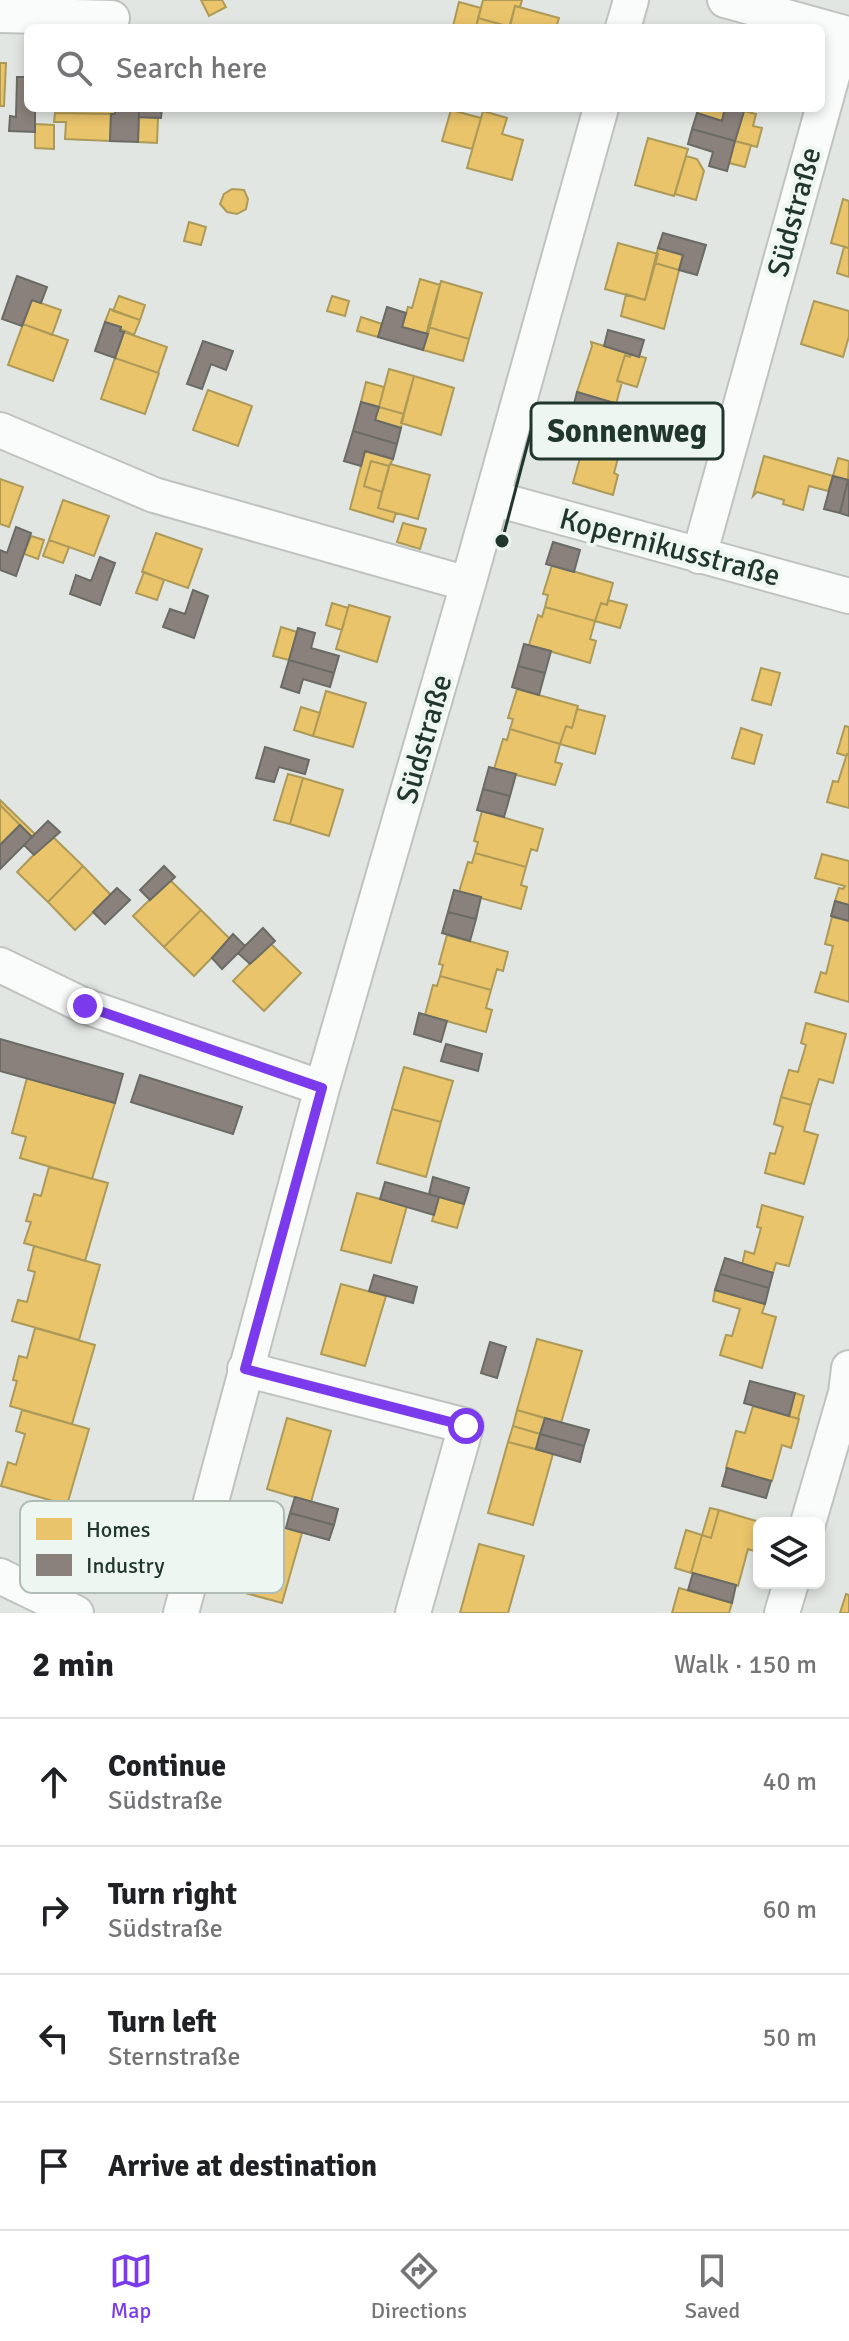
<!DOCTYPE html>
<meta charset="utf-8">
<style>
body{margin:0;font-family:Signika,sans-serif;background:#f6f6f6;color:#202124}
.controls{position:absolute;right:24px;bottom:24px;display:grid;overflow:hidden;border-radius:12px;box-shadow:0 4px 12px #0003}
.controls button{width:72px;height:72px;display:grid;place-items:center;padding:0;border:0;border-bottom:2px solid #e0e0e0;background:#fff;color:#202124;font:40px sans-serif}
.stop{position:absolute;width:24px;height:24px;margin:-18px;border:6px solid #7c3aed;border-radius:50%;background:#fff}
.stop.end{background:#7c3aed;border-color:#fff;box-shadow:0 2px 8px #0008}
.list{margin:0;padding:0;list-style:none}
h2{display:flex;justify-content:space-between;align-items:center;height:104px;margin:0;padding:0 32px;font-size:34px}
h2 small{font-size:26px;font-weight:400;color:#757577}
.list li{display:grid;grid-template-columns:52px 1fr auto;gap:24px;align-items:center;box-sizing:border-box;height:128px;padding:0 32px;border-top:2px solid #e0e0e0}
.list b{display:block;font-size:30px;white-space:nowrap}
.list p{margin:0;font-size:26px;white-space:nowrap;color:#757577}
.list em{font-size:26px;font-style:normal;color:#757577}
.icon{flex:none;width:44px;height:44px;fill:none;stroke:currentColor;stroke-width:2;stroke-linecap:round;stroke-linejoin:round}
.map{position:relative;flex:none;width:849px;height:1613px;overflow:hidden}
.search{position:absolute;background:#fff;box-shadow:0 4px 12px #0003;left:24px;right:24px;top:24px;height:88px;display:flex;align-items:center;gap:20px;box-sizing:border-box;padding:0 28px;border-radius:12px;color:#757577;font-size:30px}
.sheet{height:616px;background:#fff}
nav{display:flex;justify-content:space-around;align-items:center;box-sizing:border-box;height:112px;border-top:2px solid #e0e0e0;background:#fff;font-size:22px;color:#757577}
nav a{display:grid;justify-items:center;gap:4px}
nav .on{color:#7c3aed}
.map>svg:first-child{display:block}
</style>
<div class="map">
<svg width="849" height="1613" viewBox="0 0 849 1613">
<rect width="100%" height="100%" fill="#e1e6e3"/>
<path fill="#e9c46a" stroke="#ad9a58" stroke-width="2" d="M 201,0 L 222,0 L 226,7 L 209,16 Z
M 483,0 L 522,0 L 520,7 L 515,6 L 510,27 L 478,18 Z
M 459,2 L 481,8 L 476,28 L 453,26 Z
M 515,6 L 559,18 L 556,28 L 509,28 Z
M 478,18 L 503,25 L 502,28 L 476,28 Z
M 0,63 L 6,63 L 4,106 L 0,106 Z
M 55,108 L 115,108 L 115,114 L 55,113 Z
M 725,108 L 722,121 L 697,113 L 699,108 Z
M 451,110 L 481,118 L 472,149 L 442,141 Z
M 483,111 L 507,118 L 502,134 L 523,140 L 512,180 L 467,168 Z
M 744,111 L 756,114 L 753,126 L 762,128 L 757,147 L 735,141 Z
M 55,113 L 111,114 L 110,141 L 65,139 L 66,122 L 54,122 Z
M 139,117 L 158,118 L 157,143 L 138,142 Z
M 35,124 L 54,125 L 54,149 L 35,148 Z
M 648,138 L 688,149 L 674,196 L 635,185 Z
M 735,141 L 751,145 L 745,167 L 729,163 Z
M 686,156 L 697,159 L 704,171 L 696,200 L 675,194 Z
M 232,189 L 244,190 L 248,199 L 246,209 L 237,214 L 227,212 L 220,204 L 224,194 Z
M 843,199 L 849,201 L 849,248 L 831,243 Z
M 189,222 L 206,227 L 201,245 L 184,241 Z
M 618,243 L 658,254 L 645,300 L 605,289 Z
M 844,247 L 849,248 L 849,277 L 837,273 Z
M 658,248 L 683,255 L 679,270 L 655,263 Z
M 658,248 L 683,255 L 664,329 L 621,316 L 626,294 L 645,300 Z
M 420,279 L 440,285 L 428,334 L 402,327 L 408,307 L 412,308 Z
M 441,281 L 482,293 L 469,339 L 428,327 Z
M 119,296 L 145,305 L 140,320 L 113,311 Z
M 332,296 L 349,301 L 345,316 L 327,311 Z
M 32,300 L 61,310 L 52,335 L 23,324 Z
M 814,301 L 849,311 L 849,336 L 843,357 L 801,344 Z
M 110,309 L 140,320 L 134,335 L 105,322 Z
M 361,317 L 382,324 L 378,337 L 357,331 Z
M 23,324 L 68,340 L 53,381 L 8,365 Z
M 428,327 L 469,339 L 463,361 L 423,350 Z
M 124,332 L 167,347 L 158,373 L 115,358 Z
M 591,342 L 631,354 L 630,357 L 625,355 L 617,381 L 622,382 L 616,404 L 577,392 L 592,346 Z
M 631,354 L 646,358 L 637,387 L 617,381 L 625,355 L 630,357 Z
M 115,358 L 159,373 L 145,414 L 101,399 Z
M 389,369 L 414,376 L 404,414 L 379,407 Z
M 414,376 L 454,388 L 441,435 L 401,423 Z
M 366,382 L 384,387 L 379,407 L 361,402 Z
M 208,390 L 252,406 L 238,446 L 193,430 Z
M 379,407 L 404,414 L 401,428 L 375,420 Z
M 586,434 L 628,446 L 627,449 L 621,447 L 614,473 L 618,475 L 613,495 L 573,483 L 583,447 L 586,448 L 589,438 L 585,437 Z
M 365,451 L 393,459 L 389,466 L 371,461 L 364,486 L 382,492 L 378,508 L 396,513 L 393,522 L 350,509 Z
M 764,456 L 833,476 L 828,491 L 809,486 L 803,510 L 783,504 L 784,500 L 757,492 L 753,496 Z
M 838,458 L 849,461 L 848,480 L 833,476 Z
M 371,461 L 389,466 L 382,492 L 364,486 Z
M 390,464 L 430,475 L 418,519 L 378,508 Z
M 0,479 L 23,487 L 9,527 L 0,524 Z
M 63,500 L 109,516 L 94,556 L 49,540 Z
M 403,523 L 426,529 L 420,549 L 397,542 Z
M 156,533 L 202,549 L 188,588 L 142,572 Z
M 31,536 L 44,540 L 38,559 L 24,554 Z
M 49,540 L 69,547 L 63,563 L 43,556 Z
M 552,565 L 613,583 L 607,605 L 601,603 L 595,621 L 545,607 L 548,595 L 543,594 Z
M 144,572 L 164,580 L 157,600 L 136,593 Z
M 608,600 L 627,605 L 620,628 L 595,621 L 601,603 L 607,605 Z
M 332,603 L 348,608 L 342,630 L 326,625 Z
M 349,605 L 390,617 L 377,662 L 336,649 Z
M 545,607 L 595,621 L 590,639 L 596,641 L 590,663 L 529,645 L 538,615 L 542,617 Z
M 281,627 L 297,632 L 289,660 L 273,656 Z
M 761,668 L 780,673 L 771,705 L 752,700 Z
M 517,689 L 578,706 L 572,728 L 566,726 L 560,744 L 510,729 L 513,719 L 508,718 Z
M 326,691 L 366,703 L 353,747 L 313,736 Z
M 301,707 L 320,713 L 313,736 L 294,730 Z
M 577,709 L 605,716 L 595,754 L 560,744 L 566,726 L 572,728 Z
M 845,726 L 849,727 L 849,754 L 846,756 L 837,753 Z
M 741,728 L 762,735 L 754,764 L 732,758 Z
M 510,729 L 560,744 L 555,762 L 562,764 L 555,785 L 494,769 L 503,739 L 507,740 Z
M 847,754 L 849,754 L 849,808 L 827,802 L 833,781 L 838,782 Z
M 288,774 L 303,778 L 290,824 L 274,820 Z
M 303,778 L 343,790 L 329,836 L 290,824 Z
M 0,800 L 35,834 L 32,837 L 0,805 Z
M 0,805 L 20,825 L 0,845 Z
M 482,811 L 543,829 L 537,851 L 531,849 L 526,867 L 475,853 L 478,842 L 474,841 Z
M 52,836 L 83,866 L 48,902 L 17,872 Z
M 475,853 L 526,867 L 521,885 L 527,887 L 521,909 L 459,892 L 468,862 L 472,863 Z
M 822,854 L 849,861 L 849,905 L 835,901 L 839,888 L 843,889 L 845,886 L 815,878 Z
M 83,866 L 111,895 L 75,930 L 48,902 Z
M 170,880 L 201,910 L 164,947 L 133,916 Z
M 201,910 L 230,939 L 194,976 L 164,947 Z
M 832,917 L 849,921 L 849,1002 L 815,992 L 821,972 L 826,974 L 833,946 L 825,944 Z
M 447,935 L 508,952 L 503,971 L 497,969 L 491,990 L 440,976 L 443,965 L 439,964 Z
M 270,943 L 301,973 L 264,1011 L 233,981 Z
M 440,976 L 491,990 L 486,1008 L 492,1010 L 486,1032 L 425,1015 L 433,985 L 437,986 Z
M 806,1023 L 846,1034 L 833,1083 L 819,1079 L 811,1105 L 781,1097 L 789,1070 L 798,1072 L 806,1045 L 801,1043 Z
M 404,1067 L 453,1081 L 441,1122 L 392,1109 Z
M 27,1078 L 115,1103 L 92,1179 L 20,1158 L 26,1137 L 12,1133 Z
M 781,1097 L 811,1105 L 804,1131 L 818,1135 L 804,1184 L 765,1173 L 770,1153 L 775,1154 L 783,1127 L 774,1124 Z
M 392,1109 L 441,1122 L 426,1177 L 377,1163 Z
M 49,1167 L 108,1183 L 85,1261 L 24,1243 L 31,1222 L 26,1221 L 34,1194 L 41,1196 Z
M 357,1193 L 407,1206 L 391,1263 L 341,1250 Z
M 439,1197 L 464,1204 L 457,1228 L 432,1221 Z
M 762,1205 L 803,1217 L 789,1266 L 776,1263 L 773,1273 L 742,1265 L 745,1251 L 754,1254 L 761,1228 L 757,1227 Z
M 34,1246 L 100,1265 L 79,1340 L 12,1321 L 18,1300 L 27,1302 L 35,1272 L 28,1270 Z
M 341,1284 L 386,1296 L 365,1366 L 321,1354 Z
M 715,1290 L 765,1304 L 762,1313 L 776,1317 L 762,1368 L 720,1355 L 726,1335 L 732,1336 L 740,1309 L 713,1301 Z
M 35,1328 L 95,1345 L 72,1424 L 10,1406 L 17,1381 L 13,1380 L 19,1356 L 27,1358 Z
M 537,1339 L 582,1351 L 561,1423 L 517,1410 Z
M 795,1393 L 804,1396 L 798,1419 L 789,1416 Z
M 753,1406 L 799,1419 L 791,1448 L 782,1445 L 772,1481 L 726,1468 L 736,1431 L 745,1433 Z
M 22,1410 L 89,1429 L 67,1505 L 1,1486 L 8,1462 L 16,1465 L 25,1434 L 16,1431 Z
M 517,1410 L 545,1418 L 540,1434 L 513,1426 Z
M 287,1418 L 331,1431 L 311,1502 L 267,1489 Z
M 513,1426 L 540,1434 L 536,1449 L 508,1442 Z
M 508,1442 L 553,1454 L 533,1525 L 488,1513 Z
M 710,1508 L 719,1510 L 711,1538 L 702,1535 Z
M 719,1510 L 763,1523 L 759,1523 L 757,1552 L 748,1549 L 738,1586 L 691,1573 L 702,1535 L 711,1538 Z
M 258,1520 L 302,1533 L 282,1603 L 238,1591 Z
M 686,1530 L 702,1535 L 691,1573 L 675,1568 Z
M 479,1544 L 524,1556 L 508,1613 L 460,1613 Z
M 679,1588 L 732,1603 L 729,1613 L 672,1613 Z
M 846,1594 L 849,1595 L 849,1613 L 840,1613 Z"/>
<path fill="#8a817c" stroke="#6a6b65" stroke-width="2" d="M 17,77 L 28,77 L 28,108 L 35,108 L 35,132 L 9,131 L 10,116 L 16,117 Z
M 115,108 L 139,108 L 138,142 L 110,141 L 111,114 L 115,114 Z
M 139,108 L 162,108 L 161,118 L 139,117 Z
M 725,108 L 744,111 L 735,141 L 692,129 L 697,113 L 722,121 Z
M 692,129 L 735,141 L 727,171 L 709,166 L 713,152 L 688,144 Z
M 663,233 L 706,245 L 697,275 L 679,270 L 683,255 L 658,248 Z
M 17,276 L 47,287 L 41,303 L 32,300 L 22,326 L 2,319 Z
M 387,307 L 406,313 L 402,327 L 428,334 L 423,350 L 378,337 Z
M 105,322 L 121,327 L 120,331 L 124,332 L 115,358 L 95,351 Z
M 608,330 L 644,340 L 639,357 L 604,346 Z
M 203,341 L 233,351 L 226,370 L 211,364 L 202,389 L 187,384 Z
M 577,392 L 645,412 L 640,431 L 572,412 Z
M 361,402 L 379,407 L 375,420 L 401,428 L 397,444 L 353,431 Z
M 353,431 L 397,444 L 393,459 L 365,451 L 361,466 L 344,461 Z
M 833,476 L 848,480 L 840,513 L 824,509 Z
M 848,480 L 849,480 L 849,516 L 840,513 Z
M 16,527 L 31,533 L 16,576 L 0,570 L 0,550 L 7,553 Z
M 553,542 L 580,550 L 574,572 L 546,564 Z
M 100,557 L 115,563 L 100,605 L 70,594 L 76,575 L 91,581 Z
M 193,590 L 208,596 L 194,638 L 163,627 L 170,609 L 185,614 Z
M 298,628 L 315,633 L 311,648 L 339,656 L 334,673 L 289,660 Z
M 524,644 L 551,651 L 545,673 L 518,666 Z
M 289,660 L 334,673 L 330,687 L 303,679 L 299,693 L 281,687 Z
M 518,666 L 545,673 L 539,695 L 512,687 Z
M 265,747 L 309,760 L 305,774 L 279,767 L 274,782 L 256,778 Z
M 489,767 L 516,774 L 510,796 L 483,789 Z
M 483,789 L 510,796 L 504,817 L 477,810 Z
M 48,821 L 60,832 L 34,855 L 24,845 Z
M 20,825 L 32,837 L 0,869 L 0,845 Z
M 164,866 L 175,877 L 150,900 L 140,890 Z
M 117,888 L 130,900 L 105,924 L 93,912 Z
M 454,890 L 481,897 L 476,919 L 448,912 Z
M 835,901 L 849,905 L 849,921 L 831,916 Z
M 448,912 L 476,919 L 470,941 L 442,933 Z
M 263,928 L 275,941 L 250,964 L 238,953 Z
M 233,934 L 245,946 L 222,969 L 212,958 Z
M 419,1013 L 447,1021 L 441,1042 L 414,1034 Z
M 0,1039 L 123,1074 L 115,1103 L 0,1071 Z
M 446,1044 L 482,1054 L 478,1071 L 441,1061 Z
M 140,1075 L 242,1107 L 233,1134 L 131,1102 Z
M 433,1177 L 469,1188 L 464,1204 L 429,1194 Z
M 385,1182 L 439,1197 L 434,1215 L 380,1199 Z
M 725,1258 L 773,1273 L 769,1288 L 720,1274 Z
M 720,1274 L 769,1288 L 765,1304 L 715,1290 Z
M 374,1275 L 417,1287 L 413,1303 L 369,1291 Z
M 490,1342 L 506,1347 L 497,1378 L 481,1373 Z
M 750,1381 L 795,1393 L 789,1416 L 744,1403 Z
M 545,1418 L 589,1430 L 584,1446 L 540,1434 Z
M 540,1434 L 584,1446 L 580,1462 L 536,1449 Z
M 727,1468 L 771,1481 L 766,1498 L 722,1486 Z
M 295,1497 L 338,1509 L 334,1525 L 290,1513 Z
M 290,1513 L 334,1525 L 329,1540 L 286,1528 Z
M 693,1573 L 736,1585 L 732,1603 L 688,1590 Z"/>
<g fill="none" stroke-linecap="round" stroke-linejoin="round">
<g stroke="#bec3c0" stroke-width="38">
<path id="minor" d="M 0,15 L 112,18
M 623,28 L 631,0
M 0,430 L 154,495 L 468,584
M 492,498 L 849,596
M 699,556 L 844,33 L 725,0
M 0,965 L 85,1006 L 322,1088
M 245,1369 L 466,1426 L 413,1613
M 808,1523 L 846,1393 L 849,1368
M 0,1576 L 76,1613
M 181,1613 L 322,1088 L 468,584 L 601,108
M 782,1613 L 791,1583"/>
</g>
<use href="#minor" stroke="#fafbfb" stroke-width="34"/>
</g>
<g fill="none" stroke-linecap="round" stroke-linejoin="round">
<path stroke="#7c3aed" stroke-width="10" d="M 85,1006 L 322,1088 L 245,1369 L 466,1426"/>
</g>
<g text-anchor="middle" stroke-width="8" stroke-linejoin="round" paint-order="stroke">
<g font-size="30" fill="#21372e" stroke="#eef6f1">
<text transform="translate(794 212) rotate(-75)" y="10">Südstraße</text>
<text transform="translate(670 547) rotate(15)" y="10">Kopernikusstraße</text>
<text transform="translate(424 739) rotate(-74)" y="10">Südstraße</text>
</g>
</g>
<rect x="20" y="1501" width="264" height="92" rx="12" fill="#eef6f1" stroke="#b0bdb6" stroke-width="2"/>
<rect x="36" y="1518" width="36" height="22" fill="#e9c46a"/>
<rect x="36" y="1554" width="36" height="22" fill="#8a817c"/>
<g font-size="22" fill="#21372e">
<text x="86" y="1537">Homes</text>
<text x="86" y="1573">Industry</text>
</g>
<path fill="none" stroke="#21372e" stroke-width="3" d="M502 541L531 431"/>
<circle fill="#21372e" stroke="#eef6f1" stroke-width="3" cx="502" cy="541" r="8"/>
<rect fill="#eef6f1" stroke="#21372e" stroke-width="3" x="531" y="403" width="192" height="56" rx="8"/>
<g font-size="32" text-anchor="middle" font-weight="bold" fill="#21372e">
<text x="627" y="442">Sonnenweg</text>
</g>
</svg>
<div class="controls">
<button><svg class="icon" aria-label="layers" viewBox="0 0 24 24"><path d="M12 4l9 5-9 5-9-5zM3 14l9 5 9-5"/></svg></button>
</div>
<div class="stop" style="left:466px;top:1426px"></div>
<div class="stop end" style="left:85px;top:1006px"></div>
<div class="search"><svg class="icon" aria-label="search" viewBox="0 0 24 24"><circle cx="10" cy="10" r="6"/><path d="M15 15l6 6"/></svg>Search here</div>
</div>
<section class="sheet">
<h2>2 min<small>Walk · 150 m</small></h2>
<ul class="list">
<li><svg class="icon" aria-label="ahead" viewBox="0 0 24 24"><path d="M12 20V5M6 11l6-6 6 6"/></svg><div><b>Continue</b><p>Südstraße</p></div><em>40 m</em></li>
<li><svg class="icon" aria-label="right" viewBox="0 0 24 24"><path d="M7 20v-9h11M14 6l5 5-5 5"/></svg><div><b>Turn right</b><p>Südstraße</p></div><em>60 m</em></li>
<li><svg class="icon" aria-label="left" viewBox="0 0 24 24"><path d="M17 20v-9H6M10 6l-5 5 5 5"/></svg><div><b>Turn left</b><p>Sternstraße</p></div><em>50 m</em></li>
<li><svg class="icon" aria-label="arrive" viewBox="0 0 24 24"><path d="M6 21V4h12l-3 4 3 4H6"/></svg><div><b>Arrive at destination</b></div></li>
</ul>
</section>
<nav>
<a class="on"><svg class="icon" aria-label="map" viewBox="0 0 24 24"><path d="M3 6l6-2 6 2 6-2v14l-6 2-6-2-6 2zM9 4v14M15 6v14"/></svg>Map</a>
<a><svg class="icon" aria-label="directions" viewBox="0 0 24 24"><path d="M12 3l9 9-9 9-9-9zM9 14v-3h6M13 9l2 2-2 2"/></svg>Directions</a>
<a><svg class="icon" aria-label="saved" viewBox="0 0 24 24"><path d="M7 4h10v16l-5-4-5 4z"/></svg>Saved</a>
</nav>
